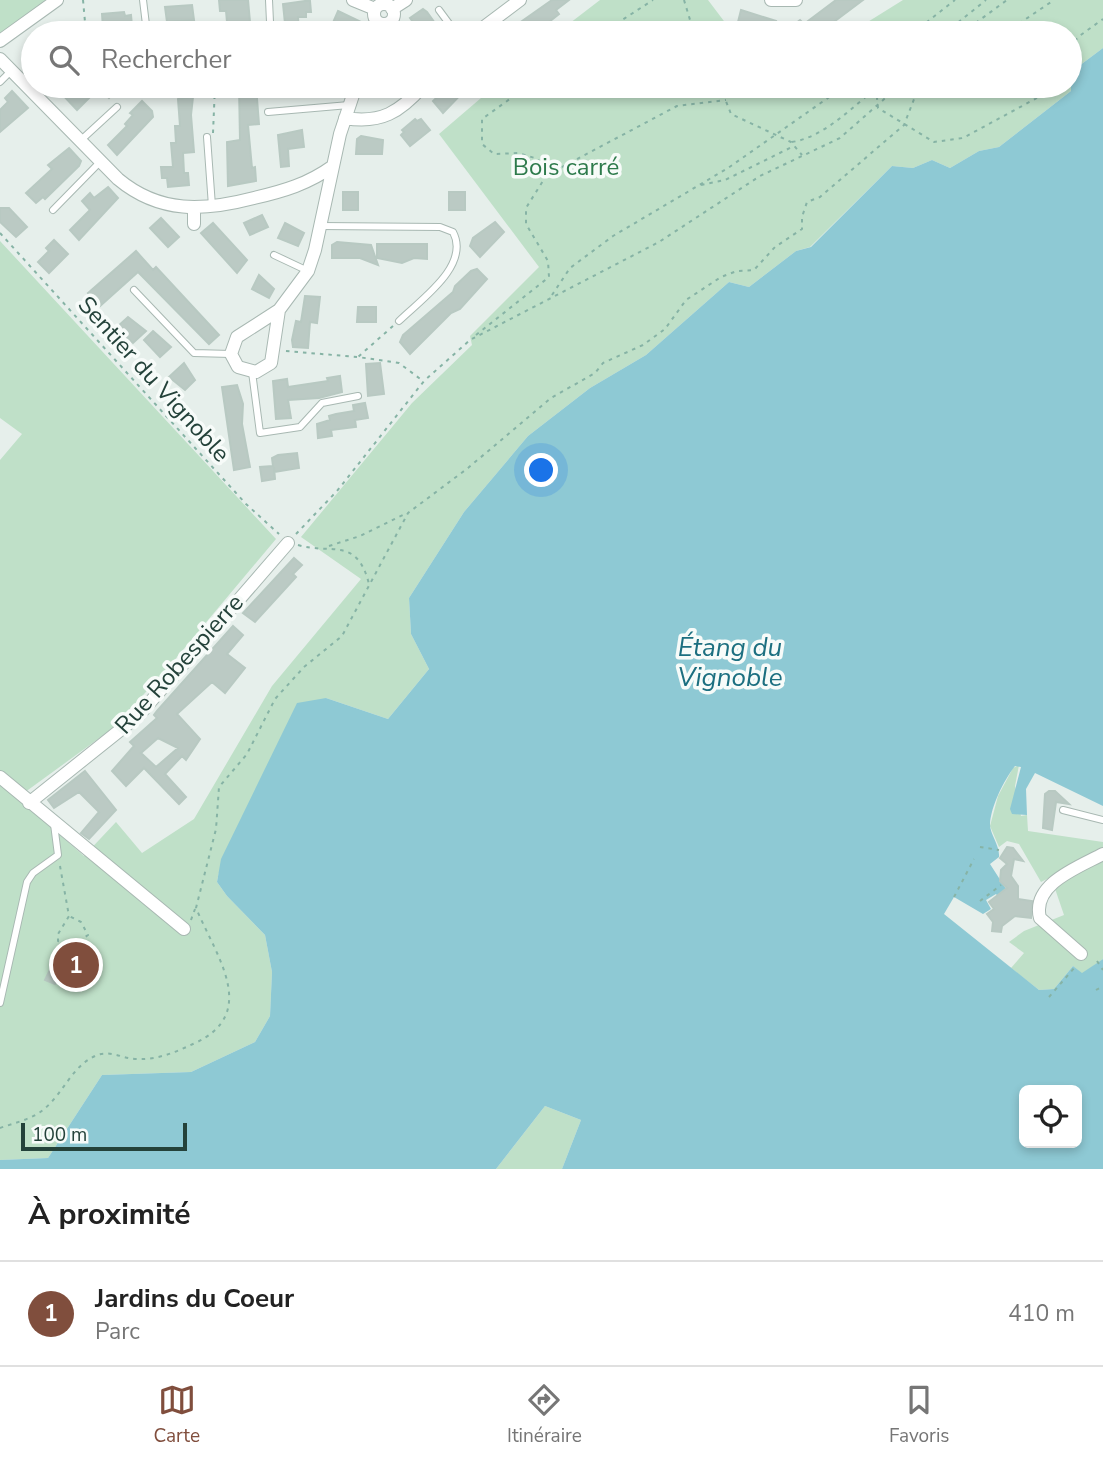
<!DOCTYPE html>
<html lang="fr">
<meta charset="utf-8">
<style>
body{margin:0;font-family:"Nunito Sans",sans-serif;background:#f2f2f2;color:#222}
.controls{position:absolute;right:21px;bottom:21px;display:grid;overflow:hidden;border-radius:10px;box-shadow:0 4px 10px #0003}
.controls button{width:63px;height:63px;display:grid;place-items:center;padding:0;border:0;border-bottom:2px solid #e0e0e0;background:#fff;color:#222;font:35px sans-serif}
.scale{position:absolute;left:21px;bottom:18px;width:166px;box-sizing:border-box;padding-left:7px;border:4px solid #24423a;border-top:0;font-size:19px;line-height:24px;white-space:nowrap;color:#24423a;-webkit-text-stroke:5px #f7fbf9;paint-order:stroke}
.you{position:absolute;left:542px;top:471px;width:24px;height:24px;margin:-18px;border:5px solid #fff;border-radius:50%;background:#1a73e8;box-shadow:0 0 0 10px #1a73e833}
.badge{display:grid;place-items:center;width:46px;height:46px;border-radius:50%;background:#804e3d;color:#fff;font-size:23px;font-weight:700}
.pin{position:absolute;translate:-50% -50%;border:4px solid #fff;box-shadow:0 2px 7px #0006}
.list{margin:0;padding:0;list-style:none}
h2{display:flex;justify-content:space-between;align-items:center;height:91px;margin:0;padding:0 28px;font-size:30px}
h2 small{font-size:23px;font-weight:400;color:#767676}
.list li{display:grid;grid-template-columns:46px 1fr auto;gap:21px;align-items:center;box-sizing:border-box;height:105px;padding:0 28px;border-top:2px solid #e0e0e0}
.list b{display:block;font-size:26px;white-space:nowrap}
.list p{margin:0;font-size:23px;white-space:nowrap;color:#767676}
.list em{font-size:23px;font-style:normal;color:#767676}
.icon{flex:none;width:38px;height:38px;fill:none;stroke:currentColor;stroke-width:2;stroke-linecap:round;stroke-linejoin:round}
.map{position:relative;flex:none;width:1103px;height:1169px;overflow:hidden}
.search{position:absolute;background:#fff;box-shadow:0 4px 10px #0003;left:21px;right:21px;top:21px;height:77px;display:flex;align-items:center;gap:18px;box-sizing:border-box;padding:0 24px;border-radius:38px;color:#767676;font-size:26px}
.sheet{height:196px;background:#fff}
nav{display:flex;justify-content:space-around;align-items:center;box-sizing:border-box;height:98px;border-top:2px solid #e0e0e0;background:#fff;font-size:19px;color:#767676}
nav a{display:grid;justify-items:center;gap:4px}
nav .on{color:#804e3d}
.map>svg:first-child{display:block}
</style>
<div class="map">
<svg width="1103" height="1169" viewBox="0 0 1103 1169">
<rect width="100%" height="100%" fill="#e6efeb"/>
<path fill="#bfe0c8" d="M 0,0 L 46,0 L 0,35 Z
M 600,0 L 708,0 L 733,33 L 557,33 Z
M 903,0 L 1103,0 L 1103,48 L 1071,72 L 1071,91 L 999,147 L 979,151 L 950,168 L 932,160 L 913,168 L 892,166 L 810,247 L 796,251 L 749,287 L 729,282 L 646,355 L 590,388 L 528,436 L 464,512 L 409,598 L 411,634 L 429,669 L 388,719 L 326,698 C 294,746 226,828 217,882 L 227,896 L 265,935 L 272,972 L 270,1016 L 255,1042 L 191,1072 L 102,1075 L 48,1158 L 0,1160 L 0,460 L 22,434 L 0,418 L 0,241 L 276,539 L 162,675 L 109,731 L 17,798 L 84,856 L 116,822 L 142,853 L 194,819 L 272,686 L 361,579 L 301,537 L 412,403 L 472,345 L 470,336 L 539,267 L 439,134 L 495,86 L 1070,86 L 1070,33 L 850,33 Z
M 1019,765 L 1015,786 L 1021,816 L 1027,815 L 1028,831 L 1103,842 L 1103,959 L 1082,974 L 1073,966 L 1054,989 L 1039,990 L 1011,968 L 1024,953 L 1009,942 L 1024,931 L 1064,915 L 1051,877 L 1041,882 L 1019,844 L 1007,841 L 999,847 L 990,826 L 998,796 L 1013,768 Z
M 545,1106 L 581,1120 L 562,1169 L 496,1169 Z"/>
<path fill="#8ec9d4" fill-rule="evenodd" d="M 1103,48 L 1103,806 L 1035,773 L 1026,789 L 1027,815 L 1012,814 L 1010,809 L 1021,767 L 1015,766 C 1004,780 991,806 990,824 C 990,835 1000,845 999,857 L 990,864 L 1008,892 L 1001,901 L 996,894 L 986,900 L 991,909 L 983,914 L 954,897 L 944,914 L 1039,990 L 1054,989 L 1073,966 L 1082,973 L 1103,959 L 1103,1169 L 562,1169 L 581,1120 L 545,1106 L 496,1169 L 0,1169 L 0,1160 L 48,1158 L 102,1075 L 191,1072 L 255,1042 L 270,1016 L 272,972 L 265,935 L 227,896 L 217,882 L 221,859 L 297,703 L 326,698 L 388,719 L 429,669 L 411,634 L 409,598 L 464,512 L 528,436 L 590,388 L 646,355 L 729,282 L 749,287 L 796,251 L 811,247 L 892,166 L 913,168 L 932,160 L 950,168 L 979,151 L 999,147 L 1071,91 L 1071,72 ZM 1024,1090 L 1077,1090 L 1077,1143 L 1024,1143 Z"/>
<path fill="#bbcac4" stroke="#b8c9c2" stroke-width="2" fill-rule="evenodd" d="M 219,0 L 248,0 L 251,33 L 228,33 L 226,11 L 220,11 Z
M 552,0 L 569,0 L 556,10 L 559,14 L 535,33 L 505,33 Z
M 836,0 L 863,0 L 819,33 L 783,33 L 800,20 L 804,24 Z
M 305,1 L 310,1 L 311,12 L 306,12 L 306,17 L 298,17 L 299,33 L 286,33 L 283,4 Z
M 192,5 L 194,20 L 167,22 L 165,7 Z
M 423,9 L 427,12 L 442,33 L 430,33 L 424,25 L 418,29 L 410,18 Z
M 741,10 L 776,21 L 773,33 L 759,33 L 737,26 Z
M 338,11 L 361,22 L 355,33 L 332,25 Z
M 124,12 L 125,16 L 131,15 L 132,26 L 103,28 L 102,14 Z
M 69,86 L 120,86 L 109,98 L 99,88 L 77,110 L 61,93 Z
M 239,86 L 256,86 L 259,124 L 248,125 L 252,168 L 255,167 L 256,181 L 228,186 L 227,142 L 240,140 Z
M 449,86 L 469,86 L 443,113 L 433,101 Z
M 12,91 L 28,108 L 0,132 L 0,110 L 8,102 L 5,98 Z
M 193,97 L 191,115 L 194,152 L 183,153 L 184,173 L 188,173 L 189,185 L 168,187 L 167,178 L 162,178 L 161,167 L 173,167 L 171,143 L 176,143 L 175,126 L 180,126 L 178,99 Z
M 142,101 L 152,111 L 153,117 L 117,155 L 108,145 L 127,126 L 125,124 L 133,115 L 130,113 Z
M 415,119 L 417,121 L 421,119 L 430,130 L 410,146 L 401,135 L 404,132 L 402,130 Z
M 302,130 L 304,147 L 288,149 L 289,166 L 281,167 L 278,135 Z
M 361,136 L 383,140 L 382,154 L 356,154 L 357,139 Z
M 69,148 L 81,161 L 79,166 L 45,199 L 43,197 L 36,203 L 26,193 L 52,169 L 48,165 Z
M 108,187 L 118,198 L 79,240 L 70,230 L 90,210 L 82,201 L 90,193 L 94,198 Z
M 343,192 L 358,192 L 358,210 L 343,210 Z
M 449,192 L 465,192 L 465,210 L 449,210 Z
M 0,208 L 9,208 L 27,227 L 16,237 L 0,222 Z
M 262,215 L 268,227 L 250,235 L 244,223 Z
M 161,218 L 179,237 L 168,247 L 150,228 Z
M 495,222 L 504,232 L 480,257 L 470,246 L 473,238 Z
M 213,223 L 247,260 L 237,273 L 201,233 Z
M 285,223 L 304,233 L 298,246 L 278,238 Z
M 54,240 L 68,254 L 49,273 L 38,262 L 49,251 L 46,248 Z
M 337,242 L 371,245 L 378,265 L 360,258 L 332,258 L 332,245 Z
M 377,244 L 427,244 L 427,259 L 414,258 L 402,263 L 377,258 Z
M 136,251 L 153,270 L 156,267 L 219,335 L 209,344 L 138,272 L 100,306 L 88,293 Z
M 477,269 L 487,279 L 460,309 L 451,313 L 410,354 L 400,342 L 403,335 L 453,292 L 455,286 L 471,271 Z
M 259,275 L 274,289 L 269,298 L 252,289 Z
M 305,296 L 320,297 L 317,323 L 310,322 L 308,348 L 293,347 L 292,340 L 296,321 L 301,322 Z
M 358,307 L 376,307 L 376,322 L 357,322 Z
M 128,317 L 146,331 L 133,343 L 116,328 Z
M 153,331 L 171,347 L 160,357 L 144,340 Z
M 184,363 L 195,380 L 185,390 L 169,377 Z
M 380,363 L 384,394 L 368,396 L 366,364 Z
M 340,376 L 342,392 L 319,398 L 288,400 L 291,418 L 276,419 L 273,381 L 287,379 L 288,387 L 328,381 L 327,378 Z
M 237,385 L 243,404 L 242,424 L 250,467 L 234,470 L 222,387 Z
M 365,403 L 368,418 L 355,420 L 356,427 L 331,430 L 332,436 L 318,438 L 317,424 L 330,420 L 329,416 L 336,414 L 354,411 L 353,405 Z
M 297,453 L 299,468 L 274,472 L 274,467 L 275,479 L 262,481 L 260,467 L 273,466 L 272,458 L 278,455 Z
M 294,558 L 302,565 L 293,574 L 296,577 L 255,622 L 243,613 Z
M 233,626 L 243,635 L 227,654 L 245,668 L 225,693 L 212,682 L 177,714 L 200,739 L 186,760 L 182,756 L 165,774 L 186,797 L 179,804 L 144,768 L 126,786 L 112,771 L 134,746 L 130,742 L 157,718 L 154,715 L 157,711 ZM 158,738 L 178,748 L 156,767 L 141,753 Z
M 85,771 L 116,810 L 89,839 L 81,833 L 99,812 L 79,792 L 54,808 L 48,800 Z
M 1049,791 L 1055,791 L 1069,804 L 1056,802 L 1052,830 L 1043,828 L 1045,794 Z
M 1007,847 L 1013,848 L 1023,861 L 1014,859 L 1011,876 L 1018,886 L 1018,899 L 1032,901 L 1031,918 L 1015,916 L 1002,926 L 1001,932 L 992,931 L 993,922 L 987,914 L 994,909 L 989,902 L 1007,888 L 1000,881 L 1001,870 L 1007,864 L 1000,858 Z
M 60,949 L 72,955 L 55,984 L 45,980 Z"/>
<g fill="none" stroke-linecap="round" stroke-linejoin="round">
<g stroke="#a8b8b2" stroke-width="8">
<path id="lane" d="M 143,0 L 147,33
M 269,0 L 270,22
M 439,10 L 456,33
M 0,82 L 12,70
M 268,112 L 349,105
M 207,137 L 212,206
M 80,141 L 117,107
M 53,210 L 100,162
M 320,226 L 440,227 L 453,232 C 471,266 419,301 399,321
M 274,255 L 308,271
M 134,290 L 194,353 L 231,354
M 252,372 L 260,433 L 300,427 L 322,403 L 358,396
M 1063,810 L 1103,820
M 0,1003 L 27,882 L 33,873 L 58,855 L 54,824"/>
</g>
<g stroke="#a8b8b2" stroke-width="14">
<path id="street" d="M 353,0 L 375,9
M 771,0 L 796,0
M374 14a10 10 0 1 1 20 0a10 10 0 1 1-20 0Z
M 392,9 L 406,0
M 476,33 L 520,0
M 0,41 L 57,0
M 0,59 L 118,179 C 160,214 204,211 254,198 C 284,191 308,184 333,166
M 345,118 C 381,124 400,112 423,86
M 194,209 L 194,224
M 279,310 L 271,363 L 256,372 L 238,367 L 231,354 L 237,337 L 279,310 L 308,271 L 315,250 L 340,134 L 356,86
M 0,777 L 184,929
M 29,803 L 139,715 L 288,543
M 1081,954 L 1040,918 C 1031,884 1079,867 1103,854"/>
</g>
<path stroke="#86b3a5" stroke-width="2" stroke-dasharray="3.5 5" stroke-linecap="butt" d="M 83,0 L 86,33
M 684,0 L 694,33
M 262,24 L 262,33
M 602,33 L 653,0
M 913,33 L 955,0
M 945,33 L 986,0
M 962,33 L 1007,0
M 1005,33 L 1054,0
M 1070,48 L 1078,37 L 1103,19
M 276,86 L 277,103
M 720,86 L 731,114 L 791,142 L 802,155
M 876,88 L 878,108 L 934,142 L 963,138 L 1059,86
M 213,133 L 215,86
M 792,142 C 825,137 853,106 879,86
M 547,175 L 677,106 L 726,100
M 701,185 L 725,180 L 794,146
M 0,233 L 246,504 L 279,534
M 552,295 L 570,268 L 613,236 L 728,168 L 845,86
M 393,326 L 358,357 L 399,363 L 423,381
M 476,335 L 549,277 L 548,261 L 526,224 L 526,208 L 546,176 L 538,159 L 518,153 L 494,154 L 482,144 L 482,119 L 528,86
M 286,351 L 357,357
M 296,534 L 337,491 L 424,381 L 470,340 L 659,242 L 760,176 L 840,138 L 899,86
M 298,545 C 331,555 357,536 369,584
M 329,546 L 360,536 L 407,513
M 980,847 L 999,850
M 60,866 L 69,916 L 58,934 L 58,941 L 73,946 L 88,935 L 81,922 L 69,916
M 954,897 L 974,859
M 980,901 L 1001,885
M 191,920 L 195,909
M 1097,961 L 1103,970
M 1096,990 L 1103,986
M 1049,997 L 1075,967
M 0,1128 C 14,1123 33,1119 44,1109 C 63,1094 72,1066 95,1056 C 110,1049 122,1059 137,1059 C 157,1060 176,1052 193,1044 C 261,1014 216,956 196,908 L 216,829 L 219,787 L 247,754 L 275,699 L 304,667 L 342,636 L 408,513 L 468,468 L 551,398 L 595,373 L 603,363 L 643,345 L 665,329 L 686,300 L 721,277 L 737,271 L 754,270 L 775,247 L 802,229 L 802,217 L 807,202 L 820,197 L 904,125 L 916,94 L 928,86"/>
<use href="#lane" stroke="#fff" stroke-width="6"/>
<use href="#street" stroke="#fff" stroke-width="12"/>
</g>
<g text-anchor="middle" stroke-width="7" stroke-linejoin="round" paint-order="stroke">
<g font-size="24" fill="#2d7a4b" stroke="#f7fbf9">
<text x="566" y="175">Bois carré</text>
</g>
<g font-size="24" fill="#24423a" stroke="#f7fbf9">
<text transform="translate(154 379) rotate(48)" y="8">Sentier du Vignoble</text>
<text transform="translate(179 664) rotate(-48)" y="8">Rue Robespierre</text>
</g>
<g font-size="26" font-style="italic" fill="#1c6f80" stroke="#f7fbf9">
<text x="730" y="656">Étang du<tspan x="730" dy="30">Vignoble</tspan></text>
</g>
</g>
</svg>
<div class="controls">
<button><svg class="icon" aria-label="locate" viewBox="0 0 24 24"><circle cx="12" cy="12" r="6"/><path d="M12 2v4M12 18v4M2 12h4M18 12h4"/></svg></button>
</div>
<div class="scale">100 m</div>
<div class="you"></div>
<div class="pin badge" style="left:76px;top:965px">1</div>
<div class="search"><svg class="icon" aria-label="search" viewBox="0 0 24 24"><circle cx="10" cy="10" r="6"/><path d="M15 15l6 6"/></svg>Rechercher</div>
</div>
<section class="sheet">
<h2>À proximité<small></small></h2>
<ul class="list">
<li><span class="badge">1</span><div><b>Jardins du Coeur</b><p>Parc</p></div><em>410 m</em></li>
</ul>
</section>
<nav>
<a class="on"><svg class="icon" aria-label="map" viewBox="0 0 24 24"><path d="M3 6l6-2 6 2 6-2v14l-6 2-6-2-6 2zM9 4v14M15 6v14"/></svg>Carte</a>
<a><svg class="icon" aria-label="directions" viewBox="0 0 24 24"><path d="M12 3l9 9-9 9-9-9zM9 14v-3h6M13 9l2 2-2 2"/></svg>Itinéraire</a>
<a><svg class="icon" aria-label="saved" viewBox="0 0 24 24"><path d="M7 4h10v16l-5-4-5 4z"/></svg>Favoris</a>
</nav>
